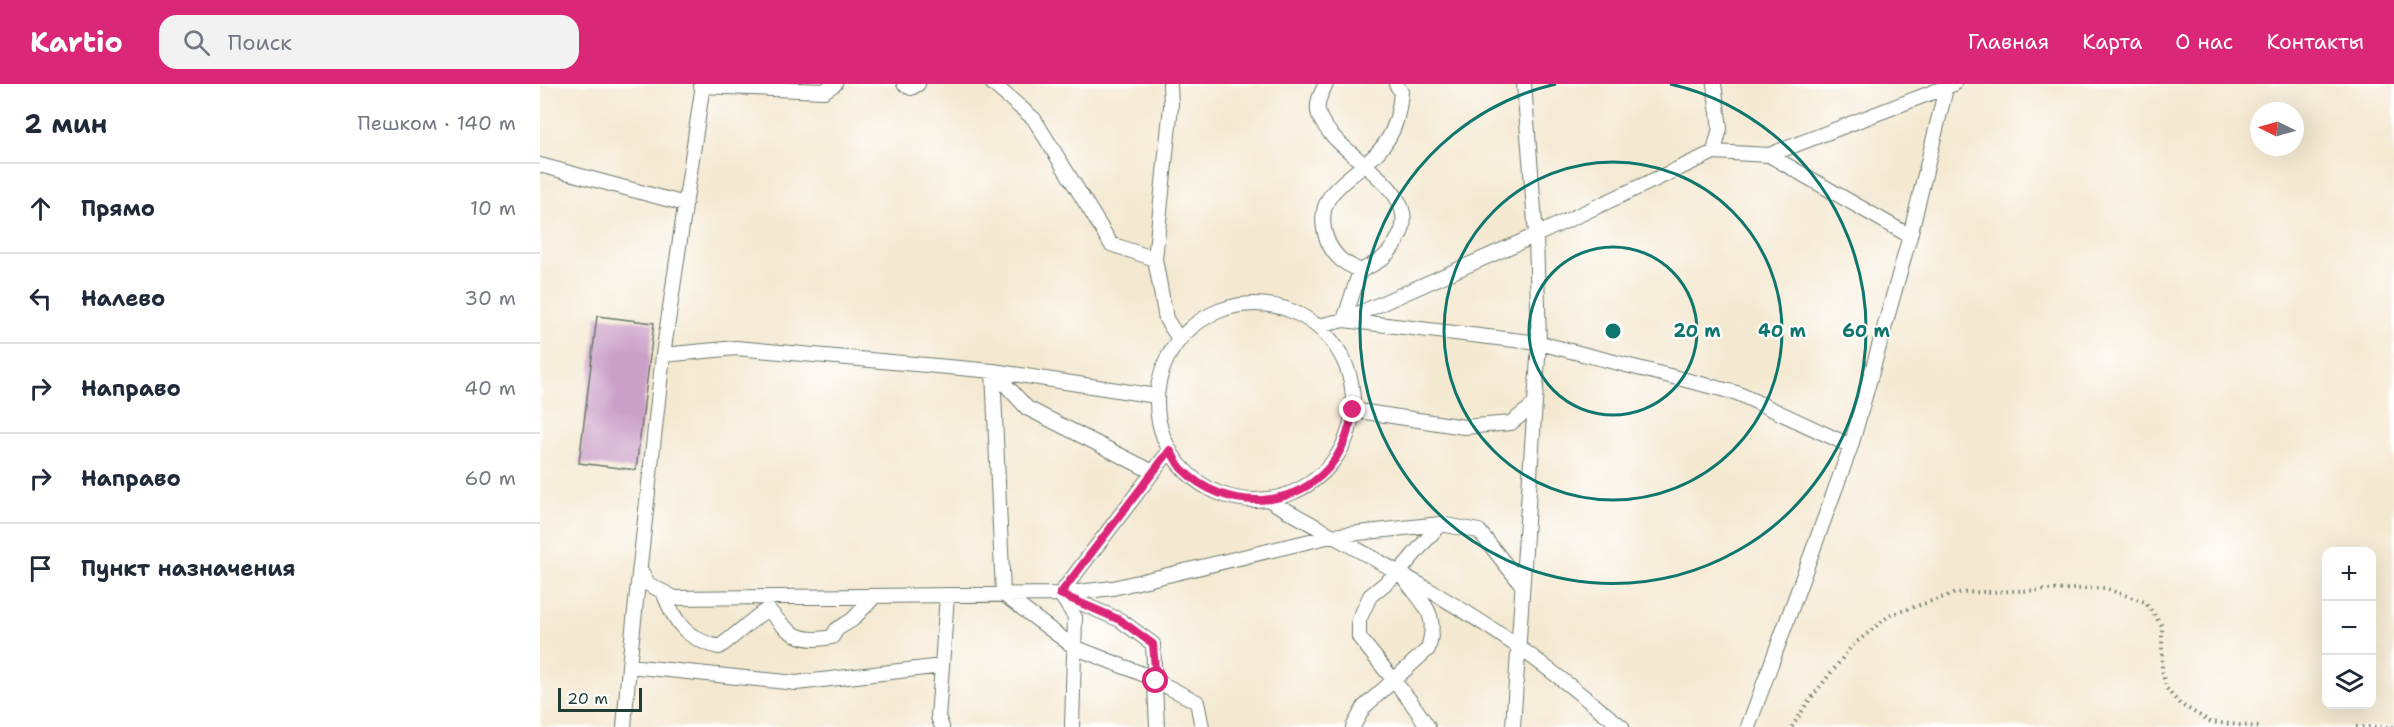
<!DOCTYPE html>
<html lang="ru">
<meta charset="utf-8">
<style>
body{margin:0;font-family:"Shantell Sans",sans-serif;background:#f2f2f3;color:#1f2937}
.controls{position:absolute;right:18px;bottom:18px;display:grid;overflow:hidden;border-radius:12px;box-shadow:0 6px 24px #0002}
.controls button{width:54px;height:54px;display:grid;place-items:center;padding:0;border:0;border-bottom:2px solid #e0e1e3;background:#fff;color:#1f2937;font:30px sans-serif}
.compass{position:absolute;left:1710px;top:18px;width:54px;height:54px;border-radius:50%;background:#fff;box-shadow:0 6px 24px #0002;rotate:275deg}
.scale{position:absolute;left:18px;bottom:15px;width:84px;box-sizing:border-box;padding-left:6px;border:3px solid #1f3d34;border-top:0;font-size:16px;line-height:21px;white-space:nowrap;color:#1f3d34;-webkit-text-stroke:4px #fff;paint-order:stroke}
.stop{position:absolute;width:18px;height:18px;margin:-14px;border:4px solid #db2777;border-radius:50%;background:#fff}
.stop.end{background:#db2777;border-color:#fff;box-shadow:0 2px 6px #0008}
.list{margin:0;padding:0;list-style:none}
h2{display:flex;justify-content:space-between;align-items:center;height:78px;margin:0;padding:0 24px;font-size:26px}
h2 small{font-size:20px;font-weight:400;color:#747a83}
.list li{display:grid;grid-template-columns:39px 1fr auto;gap:18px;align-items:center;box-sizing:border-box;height:90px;padding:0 24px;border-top:2px solid #e0e1e3}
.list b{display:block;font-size:22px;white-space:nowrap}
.list em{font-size:20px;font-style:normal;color:#747a83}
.icon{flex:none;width:33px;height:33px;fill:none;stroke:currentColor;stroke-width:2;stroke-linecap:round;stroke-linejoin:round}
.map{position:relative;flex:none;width:1854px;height:643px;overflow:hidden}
header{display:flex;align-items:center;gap:36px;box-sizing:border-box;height:84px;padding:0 30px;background:#db2777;color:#fff}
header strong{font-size:28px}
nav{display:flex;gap:33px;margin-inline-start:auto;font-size:21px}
.search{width:420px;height:54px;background:#f2f2f3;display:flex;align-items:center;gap:15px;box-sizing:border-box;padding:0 21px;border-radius:18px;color:#747a83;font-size:22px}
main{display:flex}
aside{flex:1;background:#fff}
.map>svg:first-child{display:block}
</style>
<header>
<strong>Kartio</strong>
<div class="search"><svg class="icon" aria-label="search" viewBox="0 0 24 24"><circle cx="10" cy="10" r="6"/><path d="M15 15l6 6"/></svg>Поиск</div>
<nav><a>Главная</a><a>Карта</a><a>О нас</a><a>Контакты</a></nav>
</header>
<main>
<aside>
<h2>2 мин<small>Пешком · 140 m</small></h2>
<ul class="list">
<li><svg class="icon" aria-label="ahead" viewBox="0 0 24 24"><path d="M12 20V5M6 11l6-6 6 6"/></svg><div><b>Прямо</b></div><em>10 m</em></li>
<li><svg class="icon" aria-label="left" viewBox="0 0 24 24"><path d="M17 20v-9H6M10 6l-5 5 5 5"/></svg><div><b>Налево</b></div><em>30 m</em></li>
<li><svg class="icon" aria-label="right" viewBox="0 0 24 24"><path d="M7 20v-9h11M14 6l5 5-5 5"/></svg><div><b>Направо</b></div><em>40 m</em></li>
<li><svg class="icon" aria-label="right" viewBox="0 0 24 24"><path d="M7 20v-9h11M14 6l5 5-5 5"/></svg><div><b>Направо</b></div><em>60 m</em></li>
<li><svg class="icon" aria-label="arrive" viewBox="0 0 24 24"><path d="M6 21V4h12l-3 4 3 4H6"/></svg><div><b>Пункт назначения</b></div></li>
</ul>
</aside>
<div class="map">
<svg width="1854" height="643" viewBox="0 0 1854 643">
<rect width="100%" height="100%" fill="#fff"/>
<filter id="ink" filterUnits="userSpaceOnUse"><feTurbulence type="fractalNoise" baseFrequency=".0167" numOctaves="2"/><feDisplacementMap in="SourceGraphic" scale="12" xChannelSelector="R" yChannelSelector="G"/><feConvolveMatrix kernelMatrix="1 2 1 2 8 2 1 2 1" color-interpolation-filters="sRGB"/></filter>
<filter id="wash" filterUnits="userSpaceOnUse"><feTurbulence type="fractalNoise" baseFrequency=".008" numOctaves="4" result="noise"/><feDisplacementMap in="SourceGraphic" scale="24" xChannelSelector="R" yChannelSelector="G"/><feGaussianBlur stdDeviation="1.35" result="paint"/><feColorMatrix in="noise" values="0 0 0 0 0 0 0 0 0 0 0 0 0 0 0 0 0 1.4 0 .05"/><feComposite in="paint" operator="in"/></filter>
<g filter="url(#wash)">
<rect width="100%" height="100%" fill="#f4e8d0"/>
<g id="blocks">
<path fill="#cba0c8" d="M 57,232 L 114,239 L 96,386 L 39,379 Z"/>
</g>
</g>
<g filter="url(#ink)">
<use href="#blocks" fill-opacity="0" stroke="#6a796b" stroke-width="1.5"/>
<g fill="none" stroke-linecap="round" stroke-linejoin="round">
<g stroke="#6a796b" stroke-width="16">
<path id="service" d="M 364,0 L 371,4 L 378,0
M 453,0 L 494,35 L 571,160 L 615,175
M 630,0 L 631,22 L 615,175 L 626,235 L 639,255
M 786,0 C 781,9 775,20 779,31 C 793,71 883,104 860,151 C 849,172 841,177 820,187 C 814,183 806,180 800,175 C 783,159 777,130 791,111 C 804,94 825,83 839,67 C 855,49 859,31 861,8 L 856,0
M 1174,0 L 1180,44 L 1174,68
M 161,2 L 284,7 L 295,0
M 1229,71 L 1414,0
M 0,81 L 145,120
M 820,187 L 804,236 L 999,259 L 1197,309 L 1311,362
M617 318a98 98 0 1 1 196 0a98 98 0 1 1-196 0Z
M 778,242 L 804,236 L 996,151 L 1174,68 L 1229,71 L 1370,152
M 123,271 L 196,264 L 453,287 L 616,312
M 813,326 L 924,343 L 971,339 L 995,320
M 613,388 L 487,324 L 453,287 L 463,510 L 534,563 L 605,591 L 657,618 L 662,643
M 729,416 C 812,464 899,507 977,562 C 1013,587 1047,616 1082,643
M 100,485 L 108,500 L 135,514 L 520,510 L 630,366
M 123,508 C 135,539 146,555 179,563 C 197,551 210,536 228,525 C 248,549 259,560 292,553 L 297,545 L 312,536 L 335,512
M 520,510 L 573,504 L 791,452 L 900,440 L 939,447 L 982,501
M 520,510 L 535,533 L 532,643
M 522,511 L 580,536 L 613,560 L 617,643
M 89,582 L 256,599 L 402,582 L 398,633 L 402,643
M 402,582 L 407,511
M 84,643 L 89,582 L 123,271 L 163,0
M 813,643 L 824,623 L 888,565 C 899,528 884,522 864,494
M 888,643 L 871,618 L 819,553 L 819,536 L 830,512 L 859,488 L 900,440
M 973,643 L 999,259 L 996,151 L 984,0
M 1208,643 L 1311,362 L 1370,152 L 1407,0"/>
</g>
<path stroke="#6a796b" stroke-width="4" stroke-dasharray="1.5 4.5" stroke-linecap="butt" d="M 1252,643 L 1268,618 L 1312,562 L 1350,531 L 1416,509 L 1564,504 L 1605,518 L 1622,542 L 1622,586 L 1626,604 L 1640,620 L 1671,638 L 1719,643
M 1816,643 L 1854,643"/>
<use href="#service" stroke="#fff" stroke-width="14"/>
</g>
</g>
<g fill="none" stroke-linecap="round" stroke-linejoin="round" filter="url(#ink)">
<path stroke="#db2777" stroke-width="8" d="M 616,597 L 613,560 L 580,536 L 520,510 L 630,366 C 634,372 637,380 642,385 C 685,429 761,427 796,374 C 805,360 810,343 813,326"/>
</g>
<g fill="none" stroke="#0f766e" stroke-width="3">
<circle cx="1073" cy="247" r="84"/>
<circle cx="1073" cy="247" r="169"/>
<path d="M1130 0A253 253 0 1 1 1016 0"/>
</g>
<circle cx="1073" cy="247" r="9" fill="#0f766e" stroke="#fff" stroke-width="3"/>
<g font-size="18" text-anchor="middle" font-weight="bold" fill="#0f766e" stroke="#fff" stroke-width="4.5" stroke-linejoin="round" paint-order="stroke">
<text x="1157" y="253">20 m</text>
<text x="1242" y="253">40 m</text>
<text x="1326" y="253">60 m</text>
</g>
</svg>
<div class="controls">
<button>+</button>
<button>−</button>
<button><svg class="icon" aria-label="layers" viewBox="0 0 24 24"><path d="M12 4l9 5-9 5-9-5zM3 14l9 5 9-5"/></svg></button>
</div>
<svg class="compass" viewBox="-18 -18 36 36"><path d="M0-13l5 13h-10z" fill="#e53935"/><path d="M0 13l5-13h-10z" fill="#747a83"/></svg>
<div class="scale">20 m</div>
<div class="stop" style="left:616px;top:597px"></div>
<div class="stop end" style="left:813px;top:326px"></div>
</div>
</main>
